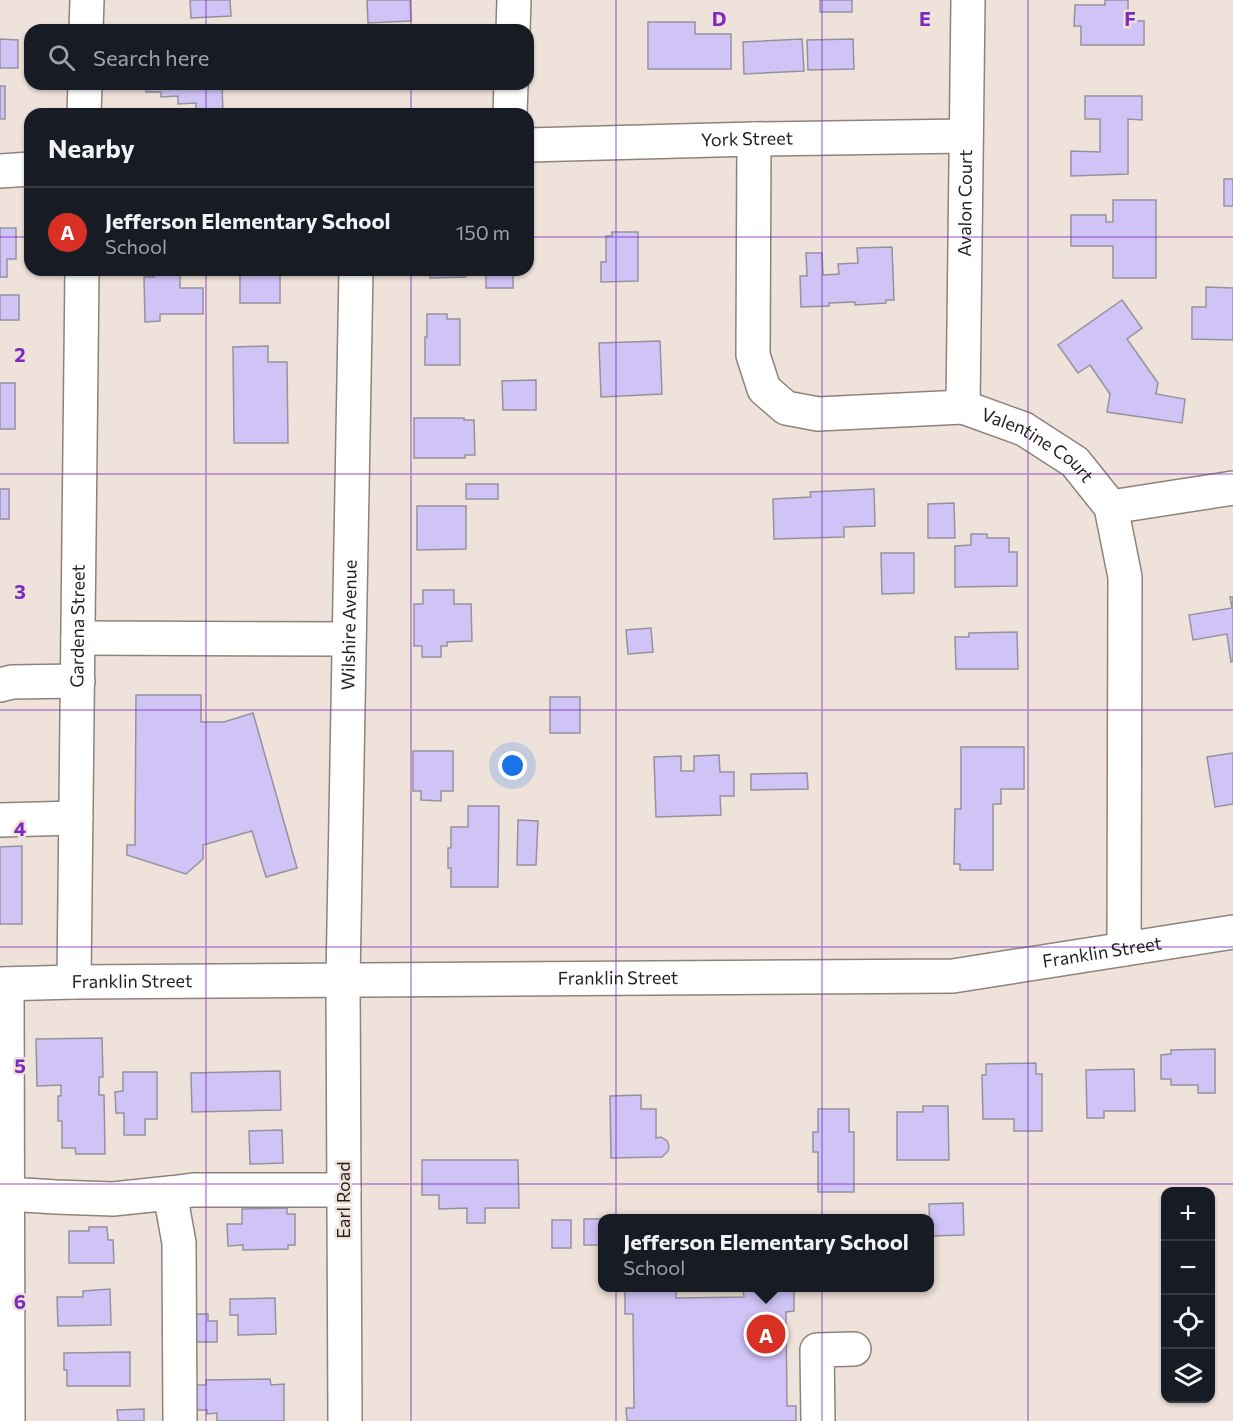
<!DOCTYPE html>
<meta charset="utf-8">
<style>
body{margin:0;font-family:Commissioner,sans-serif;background:#242831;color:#f1f3f6}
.controls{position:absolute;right:18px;bottom:18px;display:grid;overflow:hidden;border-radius:12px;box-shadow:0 2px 4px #0004}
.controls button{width:54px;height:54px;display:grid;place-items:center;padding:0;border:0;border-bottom:2px solid #363941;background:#171b24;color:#f1f3f6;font:30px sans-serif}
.you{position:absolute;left:513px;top:766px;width:21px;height:21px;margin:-15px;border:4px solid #fff;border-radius:50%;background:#1a73e8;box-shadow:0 0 0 9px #1a73e833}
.badge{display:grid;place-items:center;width:39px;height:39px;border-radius:50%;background:#d93025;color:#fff;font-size:20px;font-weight:700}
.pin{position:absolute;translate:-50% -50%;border:3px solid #fff;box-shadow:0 2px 6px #0006}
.popup{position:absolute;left:598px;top:1214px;width:336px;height:78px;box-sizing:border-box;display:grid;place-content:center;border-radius:12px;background:#171b24;filter:drop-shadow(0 2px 4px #0005);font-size:20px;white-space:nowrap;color:#9ea1a6}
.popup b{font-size:22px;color:#f1f3f6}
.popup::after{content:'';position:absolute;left:50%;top:100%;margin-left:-12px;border:12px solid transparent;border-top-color:#171b24}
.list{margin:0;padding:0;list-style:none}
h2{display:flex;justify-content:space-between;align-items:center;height:78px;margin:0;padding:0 24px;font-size:26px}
h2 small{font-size:20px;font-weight:400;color:#9ea1a6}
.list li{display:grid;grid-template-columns:39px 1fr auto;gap:18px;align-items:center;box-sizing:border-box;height:90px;padding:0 24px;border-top:2px solid #363941}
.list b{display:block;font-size:22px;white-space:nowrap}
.list p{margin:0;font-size:20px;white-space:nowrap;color:#9ea1a6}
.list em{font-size:20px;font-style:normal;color:#9ea1a6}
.icon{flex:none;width:33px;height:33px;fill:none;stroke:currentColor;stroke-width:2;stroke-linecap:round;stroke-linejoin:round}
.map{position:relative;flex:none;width:1233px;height:1421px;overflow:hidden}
.search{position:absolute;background:#171b24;box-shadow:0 2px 4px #0004;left:24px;top:24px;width:510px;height:66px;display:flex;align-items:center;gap:15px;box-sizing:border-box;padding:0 21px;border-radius:18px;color:#9ea1a6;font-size:22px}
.panel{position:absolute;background:#171b24;box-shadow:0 2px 4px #0004;left:24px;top:108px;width:510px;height:168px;border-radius:18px}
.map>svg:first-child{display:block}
</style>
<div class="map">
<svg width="1233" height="1421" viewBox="0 0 1233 1421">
<rect width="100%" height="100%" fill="#efe2da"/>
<path fill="#d0c4f6" stroke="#95929e" stroke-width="1.5" d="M 190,0 L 230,0 L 231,16 L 191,18 Z
M 367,0 L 410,0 L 411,21 L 368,23 Z
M 820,0 L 852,0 L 852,12 L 820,12 Z
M 1105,0 L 1128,0 L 1128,21 L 1144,21 L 1144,45 L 1081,45 L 1081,26 L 1074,26 L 1075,5 L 1105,5 Z
M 648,22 L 695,22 L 695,34 L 731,34 L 731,69 L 648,69 Z
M 0,39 L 18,40 L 18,68 L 0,68 Z
M 802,39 L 804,71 L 744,74 L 743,42 Z
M 853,39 L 854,69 L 808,70 L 807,40 Z
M 146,84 L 222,84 L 223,113 L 196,113 L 196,103 L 178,104 L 178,96 L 161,97 L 161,92 L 146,92 Z
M 0,86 L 5,86 L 5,119 L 0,119 Z
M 1085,96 L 1142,96 L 1142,120 L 1128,119 L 1128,174 L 1071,176 L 1071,151 L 1100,152 L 1100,119 L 1085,119 Z
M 1224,179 L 1233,179 L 1233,206 L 1224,206 Z
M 1113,200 L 1156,200 L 1156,278 L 1113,278 L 1113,246 L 1071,246 L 1071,215 L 1106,215 L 1106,222 L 1113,222 Z
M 0,228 L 16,228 L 16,259 L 7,259 L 7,277 L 0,277 Z
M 612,232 L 638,232 L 638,281 L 601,282 L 601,262 L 606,262 L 606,236 L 612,236 Z
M 892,247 L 894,300 L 886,300 L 886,303 L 855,305 L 855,302 L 829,303 L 829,306 L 801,307 L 800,276 L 807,276 L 806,253 L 822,253 L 823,275 L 839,274 L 838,264 L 858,263 L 857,248 Z
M 154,270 L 180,270 L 180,288 L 203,288 L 203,314 L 160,314 L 160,321 L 145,322 L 144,277 L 154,277 Z
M 240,270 L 280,270 L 280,303 L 240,303 Z
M 430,270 L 466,270 L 466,277 L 430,278 Z
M 486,270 L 513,270 L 513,288 L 486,288 Z
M 1206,287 L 1233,288 L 1233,340 L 1192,339 L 1192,307 L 1206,307 Z
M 0,295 L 19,295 L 19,320 L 0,320 Z
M 1122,300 L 1142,328 L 1127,339 L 1158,383 L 1156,394 L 1185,399 L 1182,423 L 1107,412 L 1110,394 L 1090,365 L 1078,373 L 1058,345 Z
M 427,314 L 447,314 L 447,319 L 460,319 L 460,365 L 425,365 L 425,337 L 427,337 Z
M 660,341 L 662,394 L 601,397 L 599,343 Z
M 268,346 L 268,362 L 287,362 L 288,443 L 234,443 L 233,347 Z
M 536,380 L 536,410 L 503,410 L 502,381 Z
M 0,383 L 15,383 L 15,429 L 0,429 Z
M 414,418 L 464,418 L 464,420 L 474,420 L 475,455 L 465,455 L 465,458 L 414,458 Z
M 466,484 L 498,484 L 498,499 L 466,499 Z
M 0,489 L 9,489 L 9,519 L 0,519 Z
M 874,489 L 875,526 L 844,527 L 844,537 L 774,539 L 773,499 L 811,497 L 810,492 Z
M 954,503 L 955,538 L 928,538 L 928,504 Z
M 417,506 L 466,506 L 466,549 L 417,550 Z
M 971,534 L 987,534 L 987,538 L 1009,538 L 1009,552 L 1017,552 L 1017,586 L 955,587 L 955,546 L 971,545 Z
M 881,553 L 914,553 L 914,593 L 882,594 Z
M 423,590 L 454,590 L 454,604 L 471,604 L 472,641 L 447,642 L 447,646 L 441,646 L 441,657 L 422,657 L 422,646 L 414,646 L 414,604 L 423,604 Z
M 1230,597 L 1233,597 L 1233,661 L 1231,662 L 1227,634 L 1193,640 L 1189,615 L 1232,608 Z
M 651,628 L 653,652 L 628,654 L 626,630 Z
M 1017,632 L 1018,669 L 956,669 L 955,637 L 969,637 L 969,633 Z
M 136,695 L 201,695 L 201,722 L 224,722 L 253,713 L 297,868 L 266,877 L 252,831 L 203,845 L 203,859 L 186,874 L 127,855 L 127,845 L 135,845 Z
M 550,697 L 580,697 L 580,733 L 550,733 Z
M 961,747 L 1024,747 L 1024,789 L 1001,789 L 1001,804 L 993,804 L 993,870 L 960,870 L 960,864 L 954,864 L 955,809 L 961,809 Z
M 413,751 L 453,751 L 453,791 L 441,791 L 441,801 L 421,800 L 421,791 L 413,791 Z
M 1233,753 L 1233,804 L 1215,807 L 1207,757 Z
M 719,755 L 720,772 L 734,772 L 734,796 L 720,796 L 721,815 L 656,817 L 654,757 L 681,756 L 681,771 L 694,771 L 694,756 Z
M 807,773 L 808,789 L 751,790 L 751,774 Z
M 468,806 L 499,806 L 498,887 L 451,887 L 451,868 L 448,868 L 448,848 L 451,848 L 451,827 L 468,827 Z
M 518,820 L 538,821 L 536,865 L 517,865 Z
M 22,846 L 22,924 L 0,924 L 0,847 Z
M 102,1038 L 103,1077 L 99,1077 L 99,1095 L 104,1095 L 105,1154 L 76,1154 L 75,1148 L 62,1148 L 62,1121 L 58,1121 L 58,1096 L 61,1096 L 61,1085 L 37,1086 L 36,1039 Z
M 1215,1049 L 1215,1093 L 1198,1093 L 1198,1085 L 1171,1085 L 1171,1079 L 1161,1079 L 1161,1055 L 1171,1054 L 1171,1050 Z
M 1036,1063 L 1036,1074 L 1042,1074 L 1042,1131 L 1014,1131 L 1014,1119 L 983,1119 L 982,1075 L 986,1075 L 986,1064 Z
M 1134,1069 L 1135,1111 L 1104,1111 L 1104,1118 L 1087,1118 L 1086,1070 Z
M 280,1071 L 281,1110 L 192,1112 L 191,1073 Z
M 123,1072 L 157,1072 L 157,1119 L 145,1119 L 145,1135 L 124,1135 L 124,1113 L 116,1113 L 115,1092 L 123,1091 Z
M 641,1095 L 641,1109 L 656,1109 L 656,1138 L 661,1137 L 667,1141 L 669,1146 L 668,1151 L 662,1157 L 611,1158 L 610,1096 Z
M 923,1106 L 948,1106 L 949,1160 L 897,1160 L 897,1112 L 923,1112 Z
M 818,1109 L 849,1109 L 849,1132 L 854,1132 L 854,1192 L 818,1192 L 818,1152 L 813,1152 L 813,1132 L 818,1132 Z
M 282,1130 L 283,1163 L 250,1164 L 249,1131 Z
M 422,1160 L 518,1160 L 519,1208 L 485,1208 L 485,1223 L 467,1223 L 467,1208 L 439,1209 L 439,1195 L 422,1195 Z
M 963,1203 L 964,1235 L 930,1236 L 929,1204 Z
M 287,1208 L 287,1214 L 295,1214 L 295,1245 L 288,1245 L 288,1249 L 243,1250 L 243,1245 L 228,1246 L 227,1224 L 242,1224 L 242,1209 Z
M 584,1219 L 602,1219 L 602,1245 L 584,1245 Z
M 552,1220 L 571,1220 L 571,1248 L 552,1248 Z
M 89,1227 L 107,1227 L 108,1240 L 113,1240 L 114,1263 L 69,1263 L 69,1231 L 89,1231 Z
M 625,1288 L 666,1288 L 666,1290 L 676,1290 L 676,1298 L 744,1297 L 743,1289 L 754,1289 L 754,1288 L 794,1288 L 794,1311 L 786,1312 L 787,1406 L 796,1406 L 796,1421 L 627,1421 L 626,1408 L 634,1408 L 633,1314 L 625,1314 Z
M 110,1289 L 111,1325 L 58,1326 L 57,1297 L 83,1297 L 83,1291 Z
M 275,1298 L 276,1334 L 238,1335 L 238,1315 L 230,1315 L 230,1299 Z
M 190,1314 L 208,1314 L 208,1321 L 217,1321 L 217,1342 L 191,1342 Z
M 130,1352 L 130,1386 L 67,1386 L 67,1370 L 64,1370 L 64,1353 Z
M 270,1379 L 271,1385 L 284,1384 L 284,1421 L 217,1421 L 217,1413 L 207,1414 L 207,1410 L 188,1410 L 188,1385 L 206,1385 L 206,1380 Z
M 144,1409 L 144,1421 L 118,1421 L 117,1410 Z"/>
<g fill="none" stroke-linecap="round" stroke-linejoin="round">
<g stroke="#8e837b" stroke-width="36">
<g id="minor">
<path d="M 86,30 L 87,0"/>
<path d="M 513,30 L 514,0"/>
<path d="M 84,114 L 85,84"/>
<path d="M 510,114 L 511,84"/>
<path id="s1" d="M 754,139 L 753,355 L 764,389 L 786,408 L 818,414 L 963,407 L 1024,429 L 1075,462 L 1111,507 L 1125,577 L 1124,949"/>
<path id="s2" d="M 528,145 L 754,139 L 966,136"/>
<path d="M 0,171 L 30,169"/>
<path id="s3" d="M 963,407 L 968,0"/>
<path d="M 1111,507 L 1233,488"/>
<path d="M 78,638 L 349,639"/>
<path d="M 0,685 L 12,682 L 78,681"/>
<path d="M 0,820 L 76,818"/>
<path id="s4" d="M 74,982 L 82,270"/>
<path d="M 7,984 L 8,1421"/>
<path d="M 170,1193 L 193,1190 L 344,1190"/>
<path d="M 7,1194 L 56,1197 L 113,1199 L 170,1193 L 179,1243 L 180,1421"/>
<path id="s5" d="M 345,1421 L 343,980 L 356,270"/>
<path d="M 818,1421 L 817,1350 L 854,1349"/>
</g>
</g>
<g stroke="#8e837b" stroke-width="36">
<g id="major">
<path id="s6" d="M 0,984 L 74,982 L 953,976 L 1233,932"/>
</g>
</g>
<use href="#minor" stroke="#fff" stroke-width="33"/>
<use href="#major" stroke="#fff" stroke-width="33"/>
</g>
<path fill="none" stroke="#7b2cbf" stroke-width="1.5" stroke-opacity="0.55" d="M 206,0 L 206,30M 411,0 L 411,30M 616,0 L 616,1421M 822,0 L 822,1421M 1028,0 L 1028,1421M 206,84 L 206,114M 411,84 L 411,114M 0,237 L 30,237M 528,237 L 1233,237M 206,270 L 206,1421M 411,270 L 411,1421M 0,474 L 1233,474M 0,710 L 1233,710M 0,947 L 1233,947M 0,1184 L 1233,1184"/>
<g text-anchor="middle" stroke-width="5" stroke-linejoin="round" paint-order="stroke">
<g font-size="18" fill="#231f1c" stroke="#efe2da">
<text dy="6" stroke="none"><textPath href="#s2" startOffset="219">York Street</textPath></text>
<text dy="6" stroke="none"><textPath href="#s3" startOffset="204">Avalon Court</textPath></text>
<text dy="6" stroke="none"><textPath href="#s1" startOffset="543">Valentine Court</textPath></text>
<text dy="6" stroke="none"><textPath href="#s5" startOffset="796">Wilshire Avenue</textPath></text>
<text dy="6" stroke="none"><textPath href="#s4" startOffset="356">Gardena Street</textPath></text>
<text dy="6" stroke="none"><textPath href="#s6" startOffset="1104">Franklin Street</textPath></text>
<text dy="6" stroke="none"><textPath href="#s6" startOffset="618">Franklin Street</textPath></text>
<text dy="6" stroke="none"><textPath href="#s6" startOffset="132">Franklin Street</textPath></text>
<text transform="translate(344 1200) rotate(-90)" y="6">Earl Road</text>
</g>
</g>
<g font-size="20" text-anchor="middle" font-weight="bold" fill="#7b2cbf" stroke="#efe2da" stroke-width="5" stroke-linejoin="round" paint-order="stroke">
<text x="719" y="26">D</text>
<text x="925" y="26">E</text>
<text x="1130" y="26">F</text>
<text x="20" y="362">2</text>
<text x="20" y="599">3</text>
<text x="20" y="836">4</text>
<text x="20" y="1073">5</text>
<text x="20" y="1309">6</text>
</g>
</svg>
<div class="controls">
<button>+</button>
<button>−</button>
<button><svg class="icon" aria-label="locate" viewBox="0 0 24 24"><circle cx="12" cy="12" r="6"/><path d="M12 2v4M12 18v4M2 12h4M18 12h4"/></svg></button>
<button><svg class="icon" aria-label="layers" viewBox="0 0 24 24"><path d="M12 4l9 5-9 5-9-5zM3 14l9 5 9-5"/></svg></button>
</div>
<div class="you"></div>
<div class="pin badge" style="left:766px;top:1334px">A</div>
<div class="popup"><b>Jefferson Elementary School</b>School</div>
<div class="search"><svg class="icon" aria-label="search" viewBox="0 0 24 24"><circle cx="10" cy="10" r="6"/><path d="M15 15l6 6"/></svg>Search here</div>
<section class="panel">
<h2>Nearby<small></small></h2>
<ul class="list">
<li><span class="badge">A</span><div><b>Jefferson Elementary School</b><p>School</p></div><em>150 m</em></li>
</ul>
</section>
</div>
